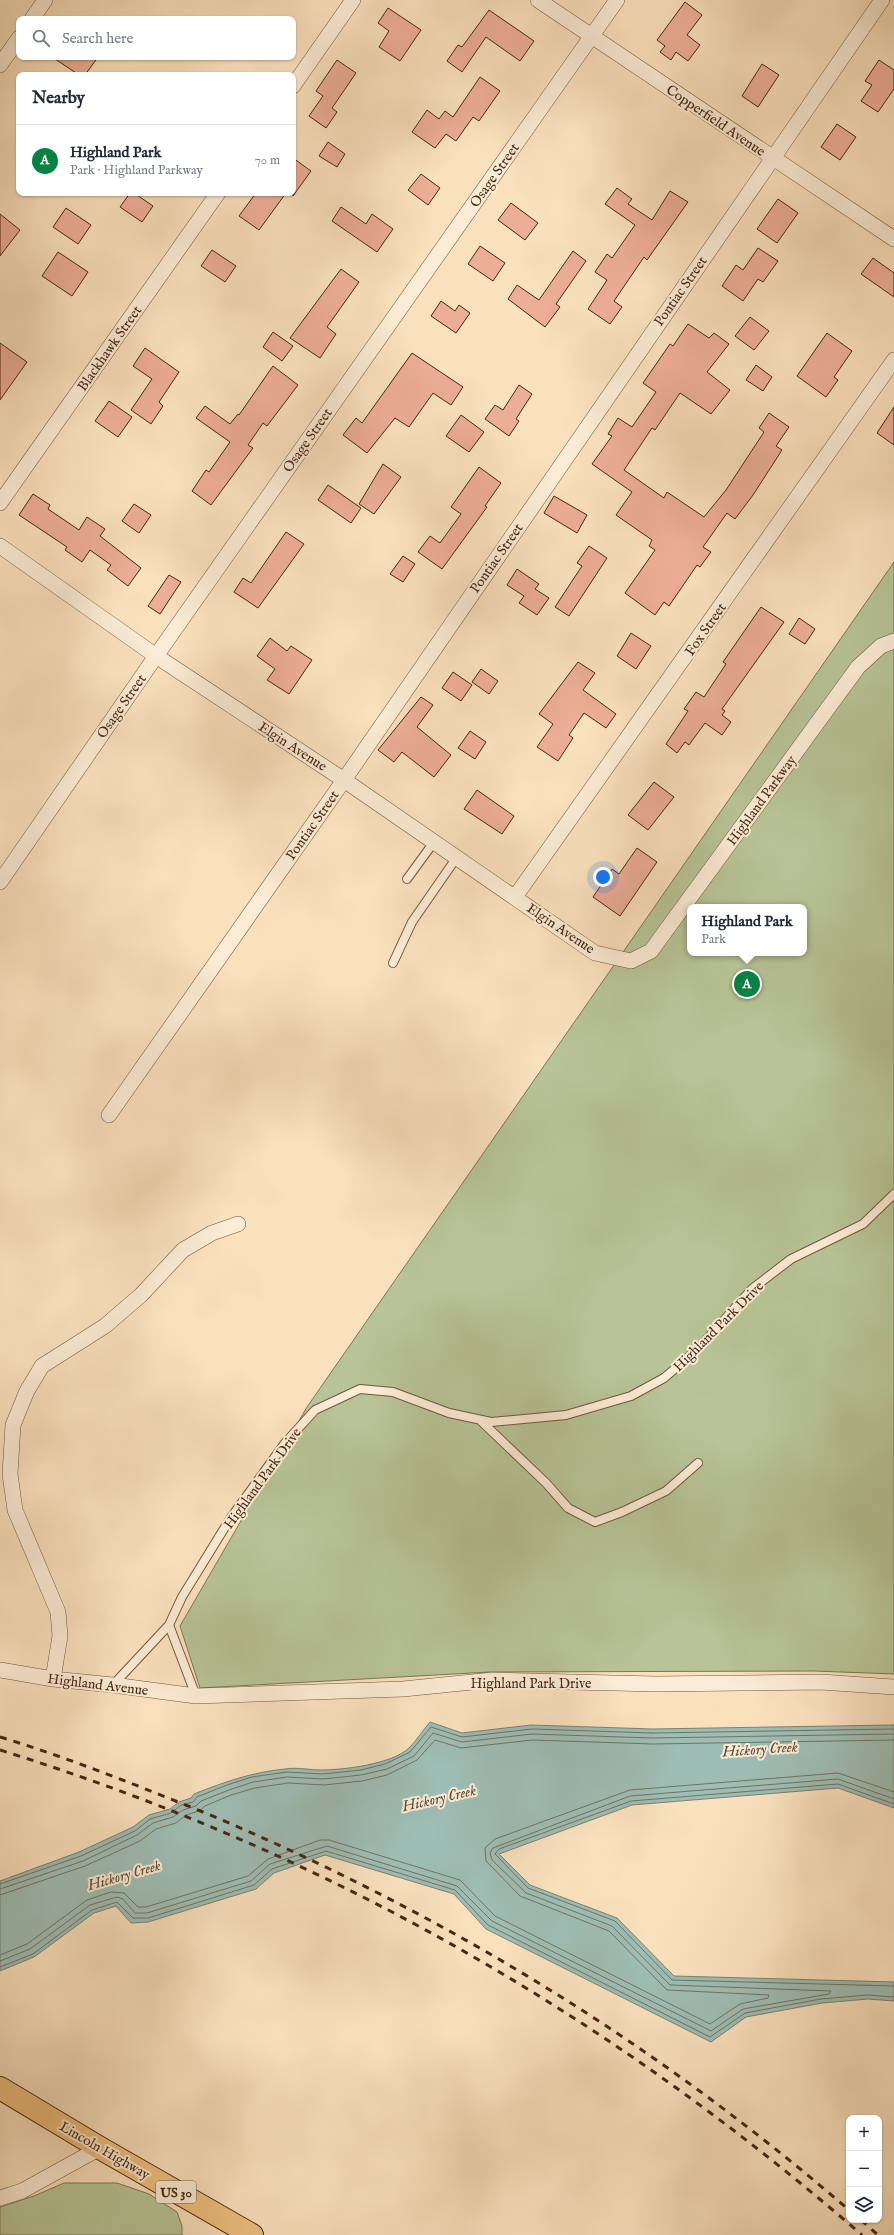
<!DOCTYPE html>
<meta charset="utf-8">
<style>
body{margin:0;font-family:"IM FELL English",serif;background:#f6f6f7;color:#1f2937}
.controls{position:absolute;right:12px;bottom:12px;display:grid;overflow:hidden;border-radius:8px;box-shadow:0 1px 3px #0004}
.controls button{width:36px;height:36px;display:grid;place-items:center;padding:0;border:0;border-bottom:1px solid #e0e1e3;background:#fff;color:#1f2937;font:20px sans-serif}
.you{position:absolute;left:603px;top:877px;width:14px;height:14px;margin:-10px;border:3px solid #fff;border-radius:50%;background:#1a73e8;box-shadow:0 0 0 6px #1a73e833}
.badge{display:grid;place-items:center;width:26px;height:26px;border-radius:50%;background:#0b8043;color:#fff;font-size:13px;font-weight:700}
.pin{position:absolute;translate:-50% -50%;border:2px solid #fff;box-shadow:0 1px 4px #0006}
.popup{position:absolute;left:687px;top:904px;width:120px;height:52px;box-sizing:border-box;display:grid;place-content:center;border-radius:8px;background:#fff;filter:drop-shadow(0 1px 3px #0005);font-size:13px;white-space:nowrap;color:#747a83}
.popup b{font-size:15px;color:#1f2937}
.popup::after{content:'';position:absolute;left:50%;top:100%;margin-left:-8px;border:8px solid transparent;border-top-color:#fff}
.list{margin:0;padding:0;list-style:none}
h2{display:flex;justify-content:space-between;align-items:center;height:52px;margin:0;padding:0 16px;font-size:17px}
h2 small{font-size:13px;font-weight:400;color:#747a83}
.list li{display:grid;grid-template-columns:26px 1fr auto;gap:12px;align-items:center;box-sizing:border-box;height:72px;padding:0 16px;border-top:1px solid #e0e1e3}
.list b{display:block;font-size:15px;white-space:nowrap}
.list p{margin:0;font-size:13px;white-space:nowrap;color:#747a83}
.list em{font-size:13px;font-style:normal;color:#747a83}
.icon{flex:none;width:22px;height:22px;fill:none;stroke:currentColor;stroke-width:2;stroke-linecap:round;stroke-linejoin:round}
.map{position:relative;flex:none;width:894px;height:2235px;overflow:hidden}
.search{position:absolute;background:#fff;box-shadow:0 1px 3px #0004;left:16px;top:16px;width:280px;height:44px;display:flex;align-items:center;gap:10px;box-sizing:border-box;padding:0 14px;border-radius:8px;color:#747a83;font-size:15px}
.panel{position:absolute;background:#fff;box-shadow:0 1px 3px #0004;left:16px;top:72px;width:280px;height:124px;border-radius:8px}
.map>svg:first-child{display:block}
</style>
<div class="map">
<svg width="894" height="2235" viewBox="0 0 894 2235">
<rect width="100%" height="100%" fill="#fae1be"/>
<filter id="stains"><feTurbulence type="fractalNoise" baseFrequency=".005" numOctaves="4"/><feColorMatrix values="0 0 0 0 .2 0 0 0 0 .09 0 0 0 0 .02 0 0 0 .5 -.17"/></filter>
<radialGradient id="worn" r=".72"><stop offset=".6" stop-color="#630" stop-opacity="0"/><stop offset="1" stop-color="#630" stop-opacity=".3"/></radialGradient>
<path fill="#b7c497" stroke="#7f7554" fill-rule="evenodd" d="M 894,562 L 894,1674 L 814,1671 L 490,1672 L 200,1688 L 180,1626 L 307,1407 ZM 690,907 L 804,907 L 804,953 L 690,953 Z
M 64,2183 L 117,2183 L 149,2194 L 177,2212 L 182,2226 L 182,2235 L 0,2235 L 0,2207 L 34,2196 Z"/>
<path fill="#9ebdb4" stroke="#7b8173" d="M 430,1722 L 462,1733 L 531,1725 L 652,1729 L 894,1725 L 894,1808 L 838,1788 L 632,1805 L 499,1854 L 530,1885 L 617,1918 L 674,1976 L 894,1982 L 894,2001 L 868,1999 L 822,2003 L 746,2017 L 711,2042 L 486,1929 L 454,1894 L 325,1855 L 274,1873 L 256,1889 L 148,1922 L 131,1923 L 116,1906 L 94,1913 L 34,1957 L 0,1971 L 0,1881 L 79,1852 L 133,1827 L 149,1815 L 170,1809 L 179,1802 L 191,1798 L 194,1794 C 224,1782 253,1772 285,1769 C 297,1767 309,1770 321,1770 C 344,1770 392,1764 409,1748 C 417,1740 423,1730 430,1722 Z"/>
<g fill="none" stroke-linecap="round" stroke-linejoin="round">
<path stroke="#727263" stroke-width="1" d="M 894,1804 L 838,1784 L 631,1801 L 499,1849 L 495,1854 L 528,1888 L 615,1921 L 672,1980 L 894,1986
M 0,1884 L 81,1856 L 135,1831 L 150,1819 L 171,1813 L 181,1805 L 193,1802 L 197,1797 L 227,1785 L 252,1777 L 287,1772 L 323,1774 L 361,1770 L 385,1764 L 410,1752 L 431,1727 L 462,1737 L 532,1729 L 652,1733 L 894,1729
M 0,1889 L 83,1861 L 137,1835 L 153,1823 L 173,1817 L 183,1810 L 196,1806 L 201,1801 L 229,1790 L 253,1782 L 287,1777 L 323,1779 L 361,1775 L 387,1769 L 414,1756 L 433,1733 L 462,1742 L 532,1734 L 652,1738 L 894,1734
M 0,1895 L 85,1866 L 140,1841 L 156,1829 L 176,1823 L 186,1815 L 199,1811 L 205,1806 L 231,1795 L 255,1788 L 288,1783 L 324,1785 L 362,1781 L 387,1775 L 417,1760 L 435,1740 L 461,1748 L 532,1740 L 653,1744 L 894,1740
M 0,1955 L 27,1944 L 87,1900 L 111,1892 L 124,1893 L 138,1907 L 146,1907 L 248,1876 L 268,1859 L 320,1840 L 329,1840 L 460,1880 L 495,1916 L 710,2024 L 740,2004 L 768,1998 L 769,1995 L 667,1990 L 609,1931 L 520,1896 L 486,1861 L 485,1848 L 495,1839 L 630,1790 L 838,1773 L 894,1792
M 0,1961 L 30,1949 L 90,1905 L 117,1897 L 123,1899 L 135,1913 L 147,1913 L 251,1881 L 270,1864 L 327,1846 L 457,1886 L 492,1921 L 711,2031 L 743,2009 L 829,1994 L 831,1991 L 670,1985 L 612,1926 L 526,1893 L 492,1860 L 490,1853 L 493,1848 L 630,1796 L 838,1779 L 894,1799
M 0,1967 L 33,1954 L 92,1910 L 117,1902 L 133,1918 L 148,1918 L 254,1885 L 272,1869 L 326,1851 L 455,1890 L 488,1925 L 710,2037 L 745,2013 L 821,1999 L 867,1995 L 894,1997"/>
</g>
<path fill="#edae98" stroke="#472612" d="M 685,2 L 702,15 L 687,35 L 700,45 L 688,61 L 676,52 L 671,60 L 660,52 L 665,46 L 657,40 Z
M 388,8 L 421,30 L 400,61 L 379,47 L 389,31 L 378,23 Z
M 489,10 L 534,41 L 520,61 L 486,37 L 462,72 L 447,61 L 458,45 L 462,47 Z
M 52,57 L 98,57 L 85,75 L 79,75 Z
M 337,60 L 356,73 L 332,108 L 337,112 L 326,128 L 309,116 L 323,96 L 316,91 Z
M 879,60 L 894,70 L 894,89 L 878,112 L 861,101 L 872,85 L 865,81 Z
M 762,64 L 779,75 L 758,107 L 742,96 Z
M 480,77 L 500,91 L 479,121 L 473,117 L 456,141 L 446,134 L 435,148 L 412,132 L 427,110 L 439,119 L 445,111 L 453,117 Z
M 837,124 L 856,137 L 840,160 L 821,147 Z
M 328,142 L 345,154 L 337,167 L 319,156 Z
M 293,158 L 311,171 L 293,196 Z
M 421,174 L 440,188 L 428,205 L 408,190 Z
M 617,188 L 632,199 L 628,204 L 652,220 L 670,191 L 688,202 L 647,260 L 644,257 L 614,301 L 622,307 L 610,324 L 588,309 L 607,280 L 595,272 L 607,254 L 612,258 L 635,225 L 605,204 Z
M 130,193 L 134,193 L 153,206 L 142,222 L 120,207 Z
M 256,193 L 286,193 L 259,230 L 239,216 Z
M 778,199 L 798,213 L 777,243 L 757,229 Z
M 511,203 L 538,223 L 525,240 L 498,220 Z
M 341,207 L 366,224 L 372,214 L 393,229 L 377,252 L 332,221 Z
M 66,208 L 91,225 L 78,244 L 53,227 Z
M 0,214 L 20,230 L 0,256 Z
M 480,246 L 505,263 L 493,281 L 468,264 Z
M 758,248 L 778,261 L 763,282 L 758,279 L 743,301 L 722,286 L 736,265 L 743,270 Z
M 212,250 L 236,266 L 225,282 L 201,266 Z
M 573,251 L 586,261 L 556,304 L 560,307 L 545,327 L 508,299 L 517,285 L 539,300 Z
M 58,252 L 88,272 L 72,296 L 42,276 Z
M 873,258 L 894,273 L 894,297 L 861,274 Z
M 341,269 L 359,282 L 327,327 L 336,334 L 320,358 L 290,338 Z
M 441,301 L 455,311 L 459,305 L 470,313 L 456,333 L 431,316 Z
M 750,317 L 769,331 L 754,350 L 735,336 Z
M 688,324 L 709,338 L 714,333 L 729,344 L 707,372 L 730,390 L 711,414 L 680,393 L 655,430 L 652,428 L 624,470 L 664,498 L 667,492 L 704,517 L 726,490 L 764,432 L 759,428 L 769,413 L 789,427 L 776,446 L 782,450 L 753,495 L 735,519 L 727,513 L 703,547 L 711,552 L 700,567 L 697,565 L 669,606 L 664,602 L 655,615 L 625,593 L 655,550 L 649,546 L 652,540 L 616,515 L 632,492 L 592,464 L 612,436 L 608,434 L 618,418 L 632,427 L 656,392 L 643,383 L 670,344 L 673,346 Z
M 273,332 L 293,346 L 282,361 L 263,347 Z
M 827,333 L 852,351 L 834,377 L 838,380 L 826,397 L 797,376 Z
M 0,343 L 27,362 L 0,400 Z
M 145,348 L 179,372 L 159,402 L 163,406 L 151,424 L 131,410 L 152,379 L 133,366 Z
M 412,353 L 463,387 L 451,405 L 433,393 L 409,427 L 395,418 L 367,453 L 343,435 L 356,418 L 362,423 Z
M 756,365 L 772,377 L 763,391 L 746,380 Z
M 273,366 L 298,385 L 267,426 L 263,423 L 248,445 L 253,448 L 211,505 L 192,491 L 206,470 L 209,472 L 230,442 L 196,418 L 205,406 L 230,424 L 238,414 L 239,415 Z
M 519,385 L 532,394 L 516,419 L 519,421 L 509,436 L 485,419 L 495,405 L 503,410 Z
M 109,401 L 132,417 L 118,437 L 95,421 Z
M 894,407 L 894,445 L 877,433 Z
M 461,415 L 484,432 L 469,452 L 446,436 Z
M 383,464 L 401,477 L 374,514 L 359,504 Z
M 479,467 L 501,483 L 485,506 L 487,507 L 442,569 L 418,552 L 430,536 L 440,543 L 461,514 L 451,507 Z
M 328,485 L 361,508 L 351,523 L 318,500 Z
M 33,494 L 50,505 L 48,509 L 79,530 L 87,517 L 105,529 L 100,536 L 141,568 L 128,586 L 107,570 L 111,565 L 90,550 L 82,562 L 65,550 L 67,547 L 19,515 Z
M 554,496 L 587,515 L 577,533 L 544,513 Z
M 134,504 L 151,515 L 139,533 L 122,521 Z
M 286,532 L 304,544 L 258,608 L 234,592 L 243,578 L 251,583 Z
M 589,546 L 607,558 L 569,616 L 555,607 L 582,566 L 577,563 Z
M 403,556 L 415,564 L 403,582 L 390,574 Z
M 517,569 L 539,584 L 535,589 L 549,598 L 537,615 L 519,603 L 524,596 L 507,585 Z
M 169,575 L 181,582 L 160,614 L 148,606 Z
M 761,607 L 784,622 L 722,709 L 725,711 L 722,715 L 731,722 L 722,735 L 705,723 L 689,745 L 685,742 L 677,753 L 666,744 L 688,711 L 684,709 L 696,692 L 704,697 L 726,664 L 723,662 Z
M 799,618 L 815,629 L 805,644 L 789,634 Z
M 631,633 L 651,646 L 636,669 L 617,656 Z
M 270,638 L 287,651 L 291,646 L 312,660 L 289,694 L 267,680 L 275,669 L 257,656 Z
M 578,662 L 595,673 L 583,690 L 616,714 L 606,728 L 584,713 L 569,735 L 573,738 L 558,761 L 537,747 L 553,724 L 539,714 Z
M 481,669 L 498,681 L 489,694 L 472,682 Z
M 453,672 L 472,685 L 461,701 L 442,688 Z
M 421,697 L 433,705 L 417,727 L 451,755 L 434,777 L 402,752 L 394,762 L 378,750 Z
M 470,731 L 486,742 L 475,759 L 458,748 Z
M 654,782 L 674,797 L 648,830 L 628,815 Z
M 477,790 L 514,816 L 502,834 L 464,809 Z
M 637,848 L 657,862 L 620,916 L 593,897 L 612,869 L 619,874 Z"/>
<g fill="none" stroke-linecap="round" stroke-linejoin="round">
<g stroke="#74553d" stroke-width="10">
<path id="service" d="M 407,879 L 434,842
M 393,963 L 412,922 L 457,857
M 480,1420 L 546,1483 L 568,1508 L 595,1522 L 622,1512 L 666,1491 L 698,1463
M 169,1625 L 196,1696
M 113,1685 L 169,1625 L 182,1597 L 230,1519 L 285,1443 L 315,1410 L 360,1389 L 393,1392 L 449,1413 L 491,1422 L 566,1415 L 631,1396 L 664,1378 L 698,1349 L 752,1289 L 791,1259 L 863,1224 L 894,1194"/>
</g>
<g stroke="#74553d" stroke-width="16">
<path id="minor" d="M 538,0 L 894,239
M 32,19 L 45,0
M 0,65 L 19,38
M 293,86 L 353,0
M 0,503 L 218,193
M 0,546 L 156,656 L 344,780 L 595,953 L 631,961 L 651,951 L 858,667 L 881,646 L 894,641
M 0,882 L 156,656 L 617,0
M 515,897 L 894,360
M 109,1115 L 344,780 L 882,0
M 0,1670 L 53,1679 L 113,1685 L 196,1696 L 403,1689 L 492,1680 L 656,1684 L 821,1682 L 894,1687
M 53,1679 L 60,1636 L 58,1612 L 15,1510 L 10,1474 L 13,1425 L 27,1391 L 42,1366 L 105,1326 L 141,1295 L 183,1250 L 212,1233 L 238,1224
M 0,2198 L 22,2191 L 100,2148"/>
</g>
<g stroke="#472612" stroke-width="24">
<path id="primary" d="M 0,2088 L 100,2148 L 252,2235"/>
</g>
<use href="#service" stroke="#fcecd5" stroke-width="8"/>
<use href="#minor" stroke="#fcecd5" stroke-width="15"/>
<use href="#primary" stroke="#edc07f" stroke-width="22"/>
<path stroke="#472612" stroke-width="3" stroke-dasharray="7 7" stroke-linecap="butt" d="M 0,1737 C 69,1758 136,1785 203,1812 C 442,1912 653,2041 849,2210
M 0,1750 C 324,1851 606,2013 862,2235
M 861,2220 L 878,2235"/>
</g>
<g text-anchor="middle" stroke-width="4" stroke-linejoin="round" paint-order="stroke">
<rect fill="#fcecd5" stroke="#7d614c" stroke-width="1" x="156" y="2181" width="40" height="22" rx="3"/>
<g font-size="13" font-weight="bold" fill="#472612">
<text x="176" y="2197">US 30</text>
</g>
<g font-size="14" fill="#472612" stroke="#fcecd5">
<text transform="translate(716 120) rotate(34)" y="5">Copperfield Avenue</text>
<text transform="translate(494 175) rotate(-55)" y="5">Osage Street</text>
<text transform="translate(680 291) rotate(-55)" y="5">Pontiac Street</text>
<text transform="translate(109 348) rotate(-55)" y="5">Blackhawk Street</text>
<text transform="translate(307 440) rotate(-55)" y="5">Osage Street</text>
<text transform="translate(496 558) rotate(-55)" y="5">Pontiac Street</text>
<text transform="translate(705 629) rotate(-55)" y="5">Fox Street</text>
<text transform="translate(121 706) rotate(-55)" y="5">Osage Street</text>
<text transform="translate(293 746) rotate(33)" y="5">Elgin Avenue</text>
<text transform="translate(761 800) rotate(-54)" y="5">Highland Parkway</text>
<text transform="translate(312 825) rotate(-55)" y="5">Pontiac Street</text>
<text transform="translate(561 928) rotate(34)" y="5">Elgin Avenue</text>
<text transform="translate(718 1326) rotate(-45)" y="5">Highland Park Drive</text>
<text transform="translate(262 1478) rotate(-54)" y="5">Highland Park Drive</text>
<text x="531" y="1688">Highland Park Drive</text>
<text transform="translate(98 1684) rotate(7)" y="5">Highland Avenue</text>
<text transform="translate(105 2150) rotate(30)" y="5">Lincoln Highway</text>
</g>
<g font-size="15" font-style="italic" fill="#5d4c3a" stroke="#fcecd5">
<text transform="translate(760 1749) rotate(-4)" y="5">Hickory Creek</text>
<text transform="translate(439 1798) rotate(-13)" y="5">Hickory Creek</text>
<text transform="translate(124 1875) rotate(-16)" y="5">Hickory Creek</text>
</g>
</g>
<rect width="100%" height="100%" filter="url(#stains)"/>
<rect width="100%" height="100%" fill="url(#worn)"/>
</svg>
<div class="controls">
<button>+</button>
<button>−</button>
<button><svg class="icon" aria-label="layers" viewBox="0 0 24 24"><path d="M12 4l9 5-9 5-9-5zM3 14l9 5 9-5"/></svg></button>
</div>
<div class="you"></div>
<div class="pin badge" style="left:747px;top:984px">A</div>
<div class="popup"><b>Highland Park</b>Park</div>
<div class="search"><svg class="icon" aria-label="search" viewBox="0 0 24 24"><circle cx="10" cy="10" r="6"/><path d="M15 15l6 6"/></svg>Search here</div>
<section class="panel">
<h2>Nearby<small></small></h2>
<ul class="list">
<li><span class="badge">A</span><div><b>Highland Park</b><p>Park · Highland Parkway</p></div><em>70 m</em></li>
</ul>
</section>
</div>
